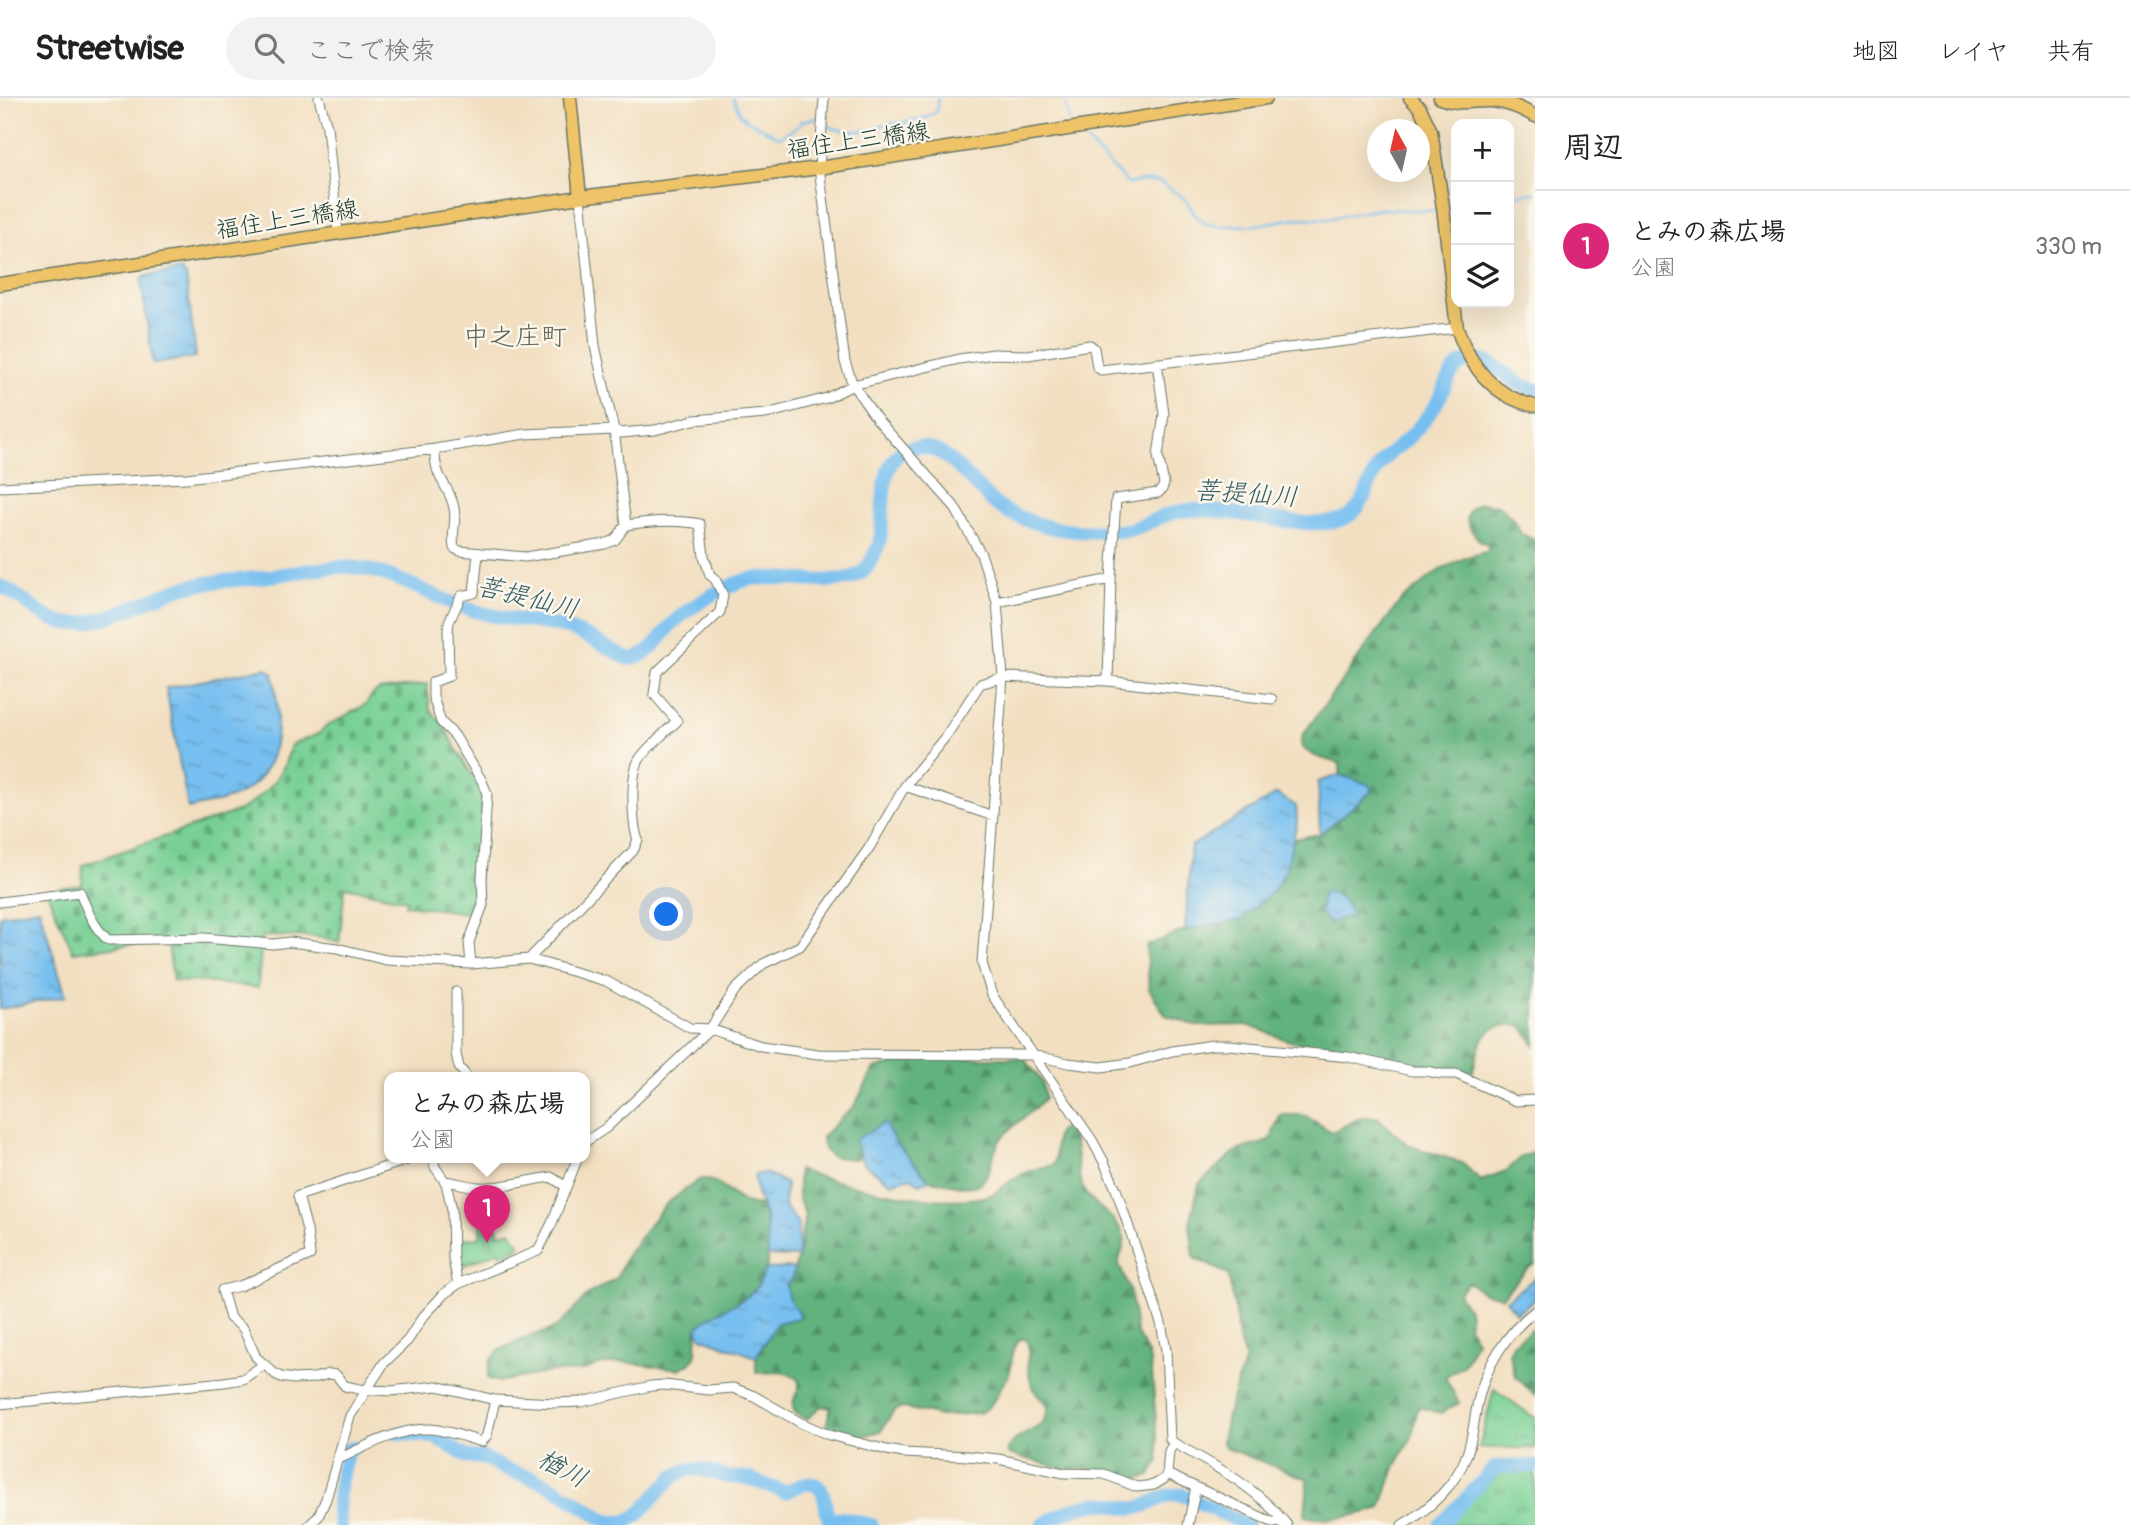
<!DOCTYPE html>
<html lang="ja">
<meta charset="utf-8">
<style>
body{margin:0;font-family:Pangolin,"Klee One",sans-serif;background:#f2f2f2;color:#222}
.controls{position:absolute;right:21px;top:21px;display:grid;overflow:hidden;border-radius:14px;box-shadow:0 7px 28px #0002}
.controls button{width:63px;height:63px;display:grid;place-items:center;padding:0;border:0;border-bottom:2px solid #e0e0e0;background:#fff;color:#222;font:35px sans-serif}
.compass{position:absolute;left:1367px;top:21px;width:63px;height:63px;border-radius:50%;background:#fff;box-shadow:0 7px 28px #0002;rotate:352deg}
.you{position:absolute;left:667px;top:817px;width:24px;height:24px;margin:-18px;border:5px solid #fff;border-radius:50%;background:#1a73e8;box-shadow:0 0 0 10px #1a73e833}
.badge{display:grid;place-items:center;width:46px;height:46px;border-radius:50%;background:#db2777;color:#fff;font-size:23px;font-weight:700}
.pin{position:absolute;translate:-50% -58px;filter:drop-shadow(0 2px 4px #0008)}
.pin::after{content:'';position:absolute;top:37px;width:24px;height:21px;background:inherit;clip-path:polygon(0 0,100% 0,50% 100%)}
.popup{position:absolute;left:384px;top:974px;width:206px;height:91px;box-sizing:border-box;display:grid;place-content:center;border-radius:14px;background:#fff;filter:drop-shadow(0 2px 5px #0005);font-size:23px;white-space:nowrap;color:#767676}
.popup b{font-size:26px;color:#222}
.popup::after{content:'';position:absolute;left:50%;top:100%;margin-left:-14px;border:14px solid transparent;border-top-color:#fff}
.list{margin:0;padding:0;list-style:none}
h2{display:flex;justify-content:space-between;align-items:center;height:91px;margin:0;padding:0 28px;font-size:30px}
h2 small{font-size:23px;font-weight:400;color:#767676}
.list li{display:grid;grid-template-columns:46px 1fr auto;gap:21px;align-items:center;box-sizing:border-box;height:112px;padding:0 28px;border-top:2px solid #e0e0e0}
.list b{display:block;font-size:26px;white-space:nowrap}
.list p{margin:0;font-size:23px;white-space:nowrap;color:#767676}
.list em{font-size:23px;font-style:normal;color:#767676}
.icon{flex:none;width:38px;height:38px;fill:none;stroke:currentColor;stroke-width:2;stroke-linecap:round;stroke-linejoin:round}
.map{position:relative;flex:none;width:1535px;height:1427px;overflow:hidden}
header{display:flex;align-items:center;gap:42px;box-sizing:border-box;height:98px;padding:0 35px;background:#fff;border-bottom:2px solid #e0e0e0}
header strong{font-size:33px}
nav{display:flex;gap:38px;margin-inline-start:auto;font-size:24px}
.search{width:490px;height:63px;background:#f2f2f2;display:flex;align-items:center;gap:18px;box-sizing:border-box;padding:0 24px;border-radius:38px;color:#767676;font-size:26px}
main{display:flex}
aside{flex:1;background:#fff}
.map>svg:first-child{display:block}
</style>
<header>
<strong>Streetwise</strong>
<div class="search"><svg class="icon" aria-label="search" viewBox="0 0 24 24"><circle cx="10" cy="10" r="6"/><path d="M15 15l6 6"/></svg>ここで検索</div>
<nav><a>地図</a><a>レイヤ</a><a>共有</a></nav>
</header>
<main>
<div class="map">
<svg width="1535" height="1427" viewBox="0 0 1535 1427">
<defs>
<pattern id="forest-firs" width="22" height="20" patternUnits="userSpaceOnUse" patternTransform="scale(1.75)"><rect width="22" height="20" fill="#62b27e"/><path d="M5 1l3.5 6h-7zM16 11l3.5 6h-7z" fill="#509268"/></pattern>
<pattern id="cemetery-stones" width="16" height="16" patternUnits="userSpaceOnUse" patternTransform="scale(1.75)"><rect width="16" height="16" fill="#78d095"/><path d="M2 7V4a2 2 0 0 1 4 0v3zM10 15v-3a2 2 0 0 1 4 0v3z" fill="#62aa7a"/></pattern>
<pattern id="park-tufts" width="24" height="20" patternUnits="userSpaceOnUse" patternTransform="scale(1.75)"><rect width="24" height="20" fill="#78d095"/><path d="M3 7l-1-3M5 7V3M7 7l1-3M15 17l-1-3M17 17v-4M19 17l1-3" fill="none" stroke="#62aa7a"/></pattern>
<pattern id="water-ripples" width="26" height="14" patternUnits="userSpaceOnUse" patternTransform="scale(1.75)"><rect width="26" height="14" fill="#77bff0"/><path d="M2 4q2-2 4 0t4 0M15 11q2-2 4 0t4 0" fill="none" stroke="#619cc3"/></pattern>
</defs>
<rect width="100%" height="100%" fill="#fbf7ec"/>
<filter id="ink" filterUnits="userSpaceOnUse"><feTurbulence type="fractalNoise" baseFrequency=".0143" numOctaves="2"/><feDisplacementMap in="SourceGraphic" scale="14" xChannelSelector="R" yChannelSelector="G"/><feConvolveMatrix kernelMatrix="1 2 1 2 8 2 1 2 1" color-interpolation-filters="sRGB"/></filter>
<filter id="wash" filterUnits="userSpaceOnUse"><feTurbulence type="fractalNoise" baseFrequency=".00686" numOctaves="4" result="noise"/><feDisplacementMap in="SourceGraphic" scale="28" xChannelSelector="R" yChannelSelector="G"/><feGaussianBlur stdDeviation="1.57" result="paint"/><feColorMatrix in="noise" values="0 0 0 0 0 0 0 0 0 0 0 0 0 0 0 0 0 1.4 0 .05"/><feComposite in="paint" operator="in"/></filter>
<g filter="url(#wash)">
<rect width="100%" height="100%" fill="#f2dfc1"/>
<path fill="url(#forest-firs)" stroke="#407859" stroke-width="2" d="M 1481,405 L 1498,407 L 1513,421 L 1521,436 L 1535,442 L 1535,948 L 1522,928 C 1483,922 1480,945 1472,976 L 1290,943 L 1247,927 L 1197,928 L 1165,917 L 1149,891 L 1146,848 L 1185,832 L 1241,822 L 1286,771 L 1293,741 L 1320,736 L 1371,694 L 1370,687 L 1340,677 L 1340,665 C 1327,662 1309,659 1301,647 L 1303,637 L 1375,537 L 1400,504 L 1438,473 L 1467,459 L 1489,453 L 1488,448 C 1472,439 1454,414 1481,405 Z
M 911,960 L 1024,960 L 1042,984 L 1045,1000 C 1031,1016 1013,1026 1001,1041 C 995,1049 994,1057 991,1066 C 982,1103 955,1084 929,1082 L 896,1045 L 884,1025 L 855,1042 L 860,1057 L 856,1061 C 837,1060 822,1062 822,1039 L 855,1007 L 874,971 Z
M 1280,1017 L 1304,1017 L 1332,1034 L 1362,1019 L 1377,1019 L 1408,1047 L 1462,1065 L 1481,1083 L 1508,1072 L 1520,1060 L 1535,1054 L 1535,1166 L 1527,1171 L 1502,1199 L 1485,1195 L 1468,1184 L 1458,1195 L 1470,1215 L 1468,1229 L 1476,1243 L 1464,1267 L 1445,1279 L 1459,1305 L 1441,1315 L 1418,1309 L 1412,1339 L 1396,1367 L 1381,1410 C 1357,1417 1330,1425 1305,1418 L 1308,1381 L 1226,1350 L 1222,1343 L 1227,1317 L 1245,1261 L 1237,1236 L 1236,1216 L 1228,1176 L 1194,1160 L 1190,1125 L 1199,1086 L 1236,1053 L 1270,1043 Z
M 1068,1028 C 1080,1046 1075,1079 1084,1093 C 1094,1109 1119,1120 1124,1139 C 1127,1149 1118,1156 1119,1166 L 1131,1197 L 1136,1234 L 1149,1258 L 1152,1275 L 1159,1363 L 1150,1378 L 1139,1381 L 1091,1371 L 1064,1371 L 1008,1356 L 1007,1351 C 1017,1333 1051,1334 1047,1306 C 1032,1295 1029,1282 1028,1264 C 1027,1255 1031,1249 1026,1241 L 1020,1241 C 1007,1256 1015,1261 1009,1277 C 1009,1278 1003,1285 1003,1286 C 995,1298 994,1309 979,1315 L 941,1318 L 905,1310 L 898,1311 L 893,1314 L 881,1333 L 859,1339 L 825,1332 L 831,1308 L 820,1309 L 807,1321 C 770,1309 822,1283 785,1275 C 776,1273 765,1275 756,1275 L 756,1259 L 777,1225 L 798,1220 L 788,1199 L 786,1187 L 792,1180 L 798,1159 L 805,1116 L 798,1100 L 798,1072 C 846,1088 943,1112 991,1097 C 999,1094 1006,1086 1013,1081 C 1025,1073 1040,1070 1054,1067 C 1060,1052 1048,1035 1068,1028 Z
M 700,1081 C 724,1080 737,1111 761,1107 C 768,1125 772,1165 762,1183 C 759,1189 749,1199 743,1203 C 726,1215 712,1213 697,1230 L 696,1256 L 690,1266 L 679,1271 L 624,1264 L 598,1267 L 582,1273 L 551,1274 L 498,1284 L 488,1280 L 490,1263 L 498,1253 L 529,1238 L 548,1233 L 559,1227 L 590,1195 L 616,1181 L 626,1159 L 648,1128 L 666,1106 Z
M 1535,1228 L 1535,1297 L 1515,1278 L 1509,1256 L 1513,1246 Z"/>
<path fill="url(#cemetery-stones)" stroke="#4c8664" stroke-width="2" d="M 427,586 L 430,612 L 441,624 L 467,669 L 482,691 L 483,708 L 478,765 L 479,804 L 474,816 L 405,807 L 407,802 L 345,789 L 339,845 L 318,839 L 262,838 L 258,890 L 205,884 L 173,883 L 168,846 L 137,846 L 73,854 L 46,792 L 82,787 L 83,767 L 241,712 C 267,695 283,679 291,647 L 318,636 L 327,628 L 366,606 L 372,597 L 379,592 Z"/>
<path fill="url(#park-tufts)" stroke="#4c8664" stroke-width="2" d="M 492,1122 L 493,1130 L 497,1129 L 498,1136 L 511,1133 L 521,1148 L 501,1157 L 499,1153 L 455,1171 L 454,1142 L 480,1139 L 481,1125 Z
M 1494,1291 L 1535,1320 L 1535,1350 L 1479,1350 Z
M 1501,1373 L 1535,1374 L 1535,1427 L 1447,1427 Z"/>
<path fill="url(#water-ripples)" stroke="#4b7e92" stroke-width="2" d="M 181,173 L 186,178 L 196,259 L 153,266 L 141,183 L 145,178 Z
M 266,570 L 273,575 C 279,613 284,663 249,690 C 233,703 206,706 188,711 L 166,590 Z
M 1340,677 L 1370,687 L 1371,694 L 1320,736 L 1318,684 Z
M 1277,696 L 1296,708 L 1297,725 L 1286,771 L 1274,792 L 1241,822 L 1185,832 L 1191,748 Z
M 1324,794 C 1344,798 1344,802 1352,820 L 1345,819 L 1329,825 L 1321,816 L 1321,802 Z
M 39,810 L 66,898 L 0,911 L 0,817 Z
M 884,1025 L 896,1045 L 929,1082 L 920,1086 L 911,1079 L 891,1085 L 863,1065 L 855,1042 Z
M 765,1075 L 786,1085 L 784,1107 L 798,1126 L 798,1159 L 768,1158 L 766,1120 L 757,1096 L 754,1077 Z
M 795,1170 L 792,1180 L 786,1187 L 788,1199 L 799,1216 L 798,1220 L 777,1225 L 756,1259 L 701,1239 L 697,1230 C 718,1206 756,1209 765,1171 Z
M 1535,1180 L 1535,1201 L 1516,1215 L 1506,1202 Z"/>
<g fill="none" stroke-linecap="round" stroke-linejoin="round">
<path stroke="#77bff0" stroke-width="2.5" d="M 733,0 L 740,16 L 746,22 L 779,39 L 799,28 L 801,23 L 819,20 L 821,21
M 1064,0 L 1070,22
M 826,26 C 837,35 860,34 874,31 C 879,29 884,26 890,26 C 905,24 924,24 937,13 L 938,0
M 1080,36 L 1128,86 L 1142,83 L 1160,84 L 1185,101 L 1195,117 L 1206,126 L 1222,128 L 1258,127 L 1295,120 L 1325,121 L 1381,111 L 1437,113
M 1509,97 L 1535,95
M 1455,114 L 1456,114"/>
<path stroke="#77bff0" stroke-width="14" d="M 0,488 C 23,498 39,520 64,525 C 98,532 155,495 190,488 C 214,482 240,483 264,479 C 291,475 316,470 343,469 C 384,468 429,498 468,511 C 497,521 527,522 557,528 C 582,533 606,549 629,561 C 651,560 661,536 676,522 C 693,507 725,488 746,482 C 774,473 850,497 868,468 C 872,461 879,449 880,441 C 886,413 875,352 917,349 C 946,346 973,388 994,405 C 1001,411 1011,416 1019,419 C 1051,432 1075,435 1109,433 C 1117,433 1125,433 1132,431 C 1145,427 1157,420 1170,416 C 1190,409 1212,413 1233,415 C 1263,418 1319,434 1347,419 C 1366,409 1368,382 1380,366 C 1387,357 1397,350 1405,343 C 1415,334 1424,323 1432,312 C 1442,300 1445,284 1454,272 C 1459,266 1466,263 1474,262 C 1497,260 1511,288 1535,291
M 398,1335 L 434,1339 L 468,1359 L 484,1360 L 504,1371 L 535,1381 L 553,1389 L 605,1422 L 619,1424 L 628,1423 L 639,1416 L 673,1379 L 686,1372 L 701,1371 L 727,1379 L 748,1380 L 784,1394 C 792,1393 797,1387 805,1386 C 829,1382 823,1409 829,1422 L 842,1420 L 872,1427
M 340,1427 C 335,1406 341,1374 348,1352 L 353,1350
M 1042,1427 C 1061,1415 1087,1403 1109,1406 C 1119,1407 1127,1412 1136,1410 C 1155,1407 1163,1394 1182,1397 L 1247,1427
M 1440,1427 L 1496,1369 L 1535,1368"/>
</g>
</g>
<g filter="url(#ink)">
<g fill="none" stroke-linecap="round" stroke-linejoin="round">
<g stroke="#697665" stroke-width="11">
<path id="minor" d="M 319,0 L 327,29 L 338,134
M 824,0 L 819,70 L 845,264 L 853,287 L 876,320 L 954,408 L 981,456 L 997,504 L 1003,579 L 982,865 L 992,897 L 1092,1042 L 1104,1064 L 1116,1091 L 1161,1225 L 1166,1252 L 1170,1341 L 1174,1345 C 1217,1369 1255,1388 1287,1427
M 435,351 C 434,383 449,385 454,410 C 457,423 451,437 454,450 L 460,453 L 525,459 L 562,453 L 605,446 L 615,442 L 626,427 L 614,332 L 595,248 L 580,99
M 0,389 L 186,380 L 435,351 L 525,336 L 614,332 L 621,335 L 655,332 L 694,322 L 766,316 L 827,300 L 853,287 L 959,261 L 994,256 L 1028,257 L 1090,247 L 1094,250 L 1097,269 L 1101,272 L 1457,230
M 997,504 L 1111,481
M 1108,583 L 1111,481 L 1116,401 L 1158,395 L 1162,391 L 1164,386 L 1158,358 L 1164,316 L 1157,265
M 905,688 L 993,718
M 0,804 L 80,794 C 87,812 93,828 108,842 L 204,840 L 273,846 L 290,844 L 337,850 L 386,862 L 471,866 L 529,861 L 606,883 L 690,930 L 710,931 L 761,948 L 818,956 L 1032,957 L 1068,965 L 1101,969 L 1130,965 L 1172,953 L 1213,947 L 1229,947 L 1348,959 L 1412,973 L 1427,973 L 1441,976 L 1456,976 L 1516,1003 L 1535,1002
M 529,861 L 633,753 L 638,742 C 632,726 630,678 639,662 C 645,651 667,633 677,623 L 654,596 L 657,574 L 720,514 L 723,497 L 715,481 L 710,477 L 704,458 L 700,426 C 675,421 651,423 626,427
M 471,866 L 469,844 L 483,807 L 482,781 L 487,696 L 482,683 L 455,638 L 441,624 L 433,599 L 433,584 L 449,578 L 448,532 L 449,524 L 461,498 L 474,495 L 478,455
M 456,894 L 456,956 L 459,969 L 467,979
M 585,1044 L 606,1030 L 710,931 L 735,892 L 763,866 L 800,848 L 869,750 L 905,688 L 946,638 L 980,586 L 1003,579 L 1108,583 L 1272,601
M 416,1059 L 298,1098 L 307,1132 L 310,1157 L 240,1188 L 222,1192 L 230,1220 L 243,1230 L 256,1259 L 275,1276 L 281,1279 L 294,1281 L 314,1280 L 329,1276 L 336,1277 L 345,1288 L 359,1291 L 391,1293 L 437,1288 L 495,1302
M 433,1059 L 435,1069 L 446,1085 L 452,1111 L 453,1161 L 458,1186
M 444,1083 C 456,1084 466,1088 478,1089 C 500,1091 528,1082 551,1079 L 565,1088
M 0,1306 L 224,1284 L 243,1281 L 263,1267
M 337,1362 C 363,1349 400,1330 429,1331 C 447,1332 464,1339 482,1344 L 487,1337 L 495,1302 L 555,1305 L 581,1304 L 651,1288 L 664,1287 L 709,1292 L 733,1290 L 754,1298 L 801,1325 L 829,1337 L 887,1352 L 903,1355 L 968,1358 L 998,1361 L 1064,1375 L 1104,1376 L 1137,1389 L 1154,1387 L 1164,1381 L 1167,1376 L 1169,1353 L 1174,1345
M 1167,1376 L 1272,1424 L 1285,1425
M 309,1427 L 318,1419 L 326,1401 L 350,1318 L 384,1265 L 408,1242 L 422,1220 L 444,1196 L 458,1186 L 538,1153 L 552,1125 L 578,1059
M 1188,1427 L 1196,1389
M 1402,1427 C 1430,1411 1456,1387 1467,1356 C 1473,1339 1474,1321 1478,1303 C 1486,1268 1506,1235 1535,1213"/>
</g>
<g stroke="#697665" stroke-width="15">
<path id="major" d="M 570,0 L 580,99
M 1410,0 L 1420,10 L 1431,33 L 1443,109 L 1457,230 C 1470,268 1494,299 1535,308
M 1440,0 C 1459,8 1472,2 1491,3 C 1508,4 1520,10 1535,18
M 0,186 L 580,99 L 819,70 L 1266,0"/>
</g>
<use href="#minor" stroke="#fff" stroke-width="9"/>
<use href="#major" stroke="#efc469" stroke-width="12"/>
</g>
</g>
<g text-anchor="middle" stroke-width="5" stroke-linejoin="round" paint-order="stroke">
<g font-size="24" fill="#1f3d34" stroke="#fbf7ec">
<text transform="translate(858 42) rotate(-8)" y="8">福住上三橋線</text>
<text transform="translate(287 121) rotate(-9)" y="8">福住上三橋線</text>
</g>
<g font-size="26" fill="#626653" stroke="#fbf7ec">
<text x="515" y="247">中之庄町</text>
</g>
<g font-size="26" font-style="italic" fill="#355e63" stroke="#fbf7ec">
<text transform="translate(1246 395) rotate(4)" y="9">菩提仙川</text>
<text transform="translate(528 499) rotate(14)" y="9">菩提仙川</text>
<text transform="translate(563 1370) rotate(28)" y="9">楢川</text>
</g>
</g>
</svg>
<div class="controls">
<button>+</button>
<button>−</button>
<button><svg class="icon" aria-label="layers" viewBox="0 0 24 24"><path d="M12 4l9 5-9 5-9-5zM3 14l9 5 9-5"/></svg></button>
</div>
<svg class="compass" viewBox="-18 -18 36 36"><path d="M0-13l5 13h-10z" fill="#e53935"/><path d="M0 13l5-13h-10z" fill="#767676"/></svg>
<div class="you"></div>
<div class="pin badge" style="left:487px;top:1145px">1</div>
<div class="popup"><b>とみの森広場</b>公園</div>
</div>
<aside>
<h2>周辺<small></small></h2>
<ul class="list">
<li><span class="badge">1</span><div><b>とみの森広場</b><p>公園</p></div><em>330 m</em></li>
</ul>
</aside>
</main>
